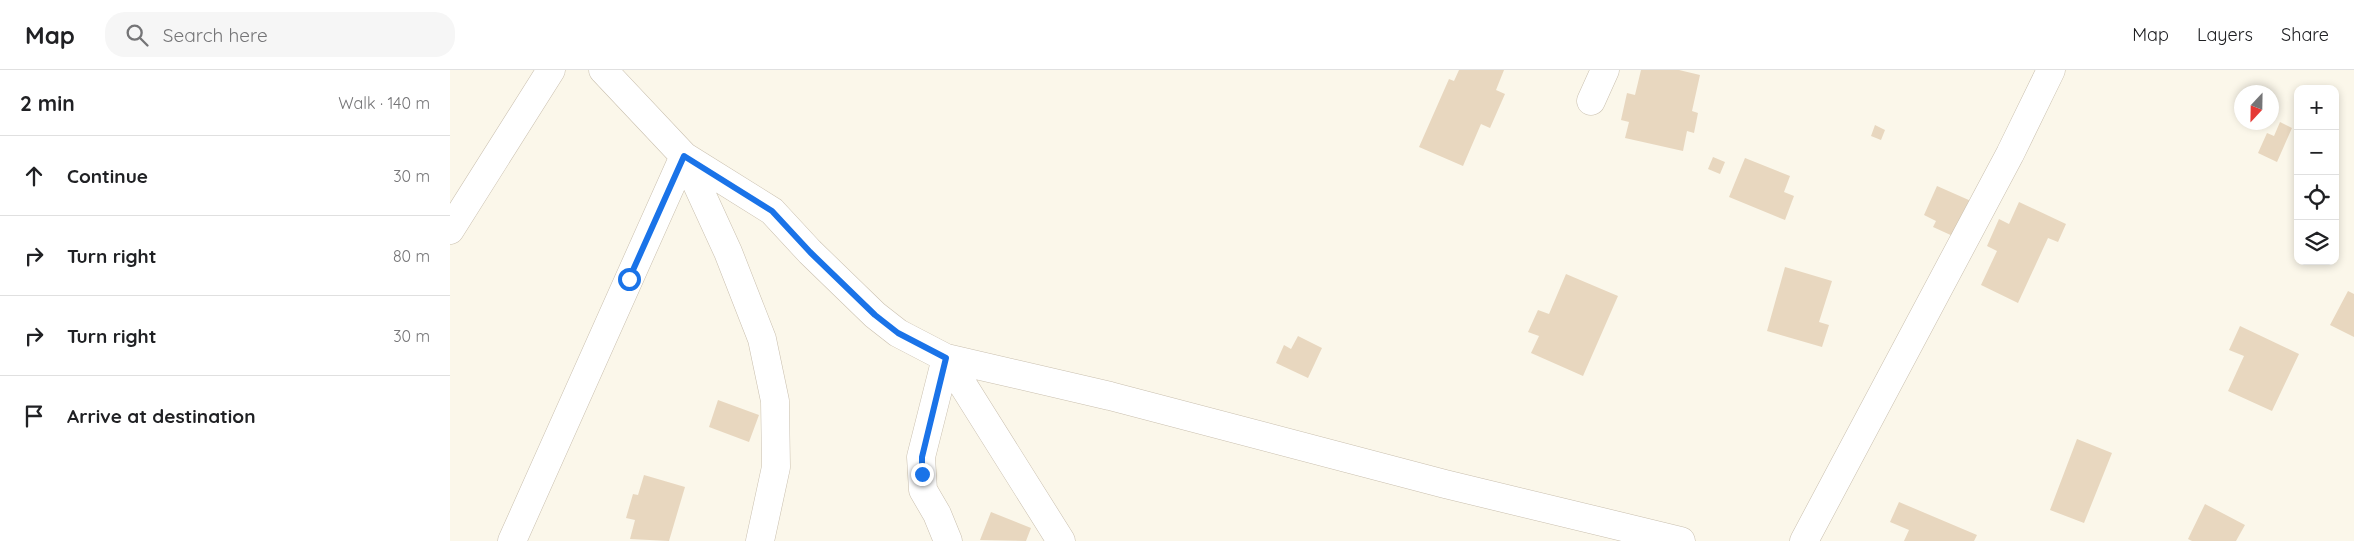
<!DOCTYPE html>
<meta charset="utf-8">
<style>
body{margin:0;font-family:Quicksand,sans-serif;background:#f6f6f6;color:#202124}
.controls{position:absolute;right:15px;top:15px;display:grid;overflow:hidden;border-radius:10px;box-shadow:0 2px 8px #0003}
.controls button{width:45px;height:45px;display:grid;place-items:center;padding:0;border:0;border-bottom:1px solid #e0e0e0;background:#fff;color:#202124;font:25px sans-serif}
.compass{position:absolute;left:1784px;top:15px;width:45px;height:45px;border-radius:50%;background:#fff;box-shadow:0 2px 8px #0003;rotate:202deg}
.stop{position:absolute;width:15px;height:15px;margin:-11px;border:4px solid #1a73e8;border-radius:50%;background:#fff}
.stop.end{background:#1a73e8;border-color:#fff;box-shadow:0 1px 5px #0008}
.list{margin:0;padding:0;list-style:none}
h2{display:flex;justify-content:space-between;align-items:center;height:65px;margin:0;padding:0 20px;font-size:21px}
h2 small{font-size:16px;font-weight:400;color:#757577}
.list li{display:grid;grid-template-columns:32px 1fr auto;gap:15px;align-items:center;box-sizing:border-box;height:80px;padding:0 20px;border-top:1px solid #e0e0e0}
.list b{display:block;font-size:19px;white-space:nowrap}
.list em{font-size:16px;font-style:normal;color:#757577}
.icon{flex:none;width:28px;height:28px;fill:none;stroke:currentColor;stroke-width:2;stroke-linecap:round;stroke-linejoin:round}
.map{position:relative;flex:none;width:1904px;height:471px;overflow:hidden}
header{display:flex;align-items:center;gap:30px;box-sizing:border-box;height:70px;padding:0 25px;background:#fff;border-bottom:1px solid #e0e0e0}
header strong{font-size:24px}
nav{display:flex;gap:28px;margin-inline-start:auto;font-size:18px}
.search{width:350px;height:45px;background:#f6f6f6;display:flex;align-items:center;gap:12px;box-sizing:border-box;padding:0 18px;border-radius:20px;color:#757577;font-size:19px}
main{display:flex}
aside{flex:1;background:#fff}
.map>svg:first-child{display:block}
</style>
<header>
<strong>Map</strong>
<div class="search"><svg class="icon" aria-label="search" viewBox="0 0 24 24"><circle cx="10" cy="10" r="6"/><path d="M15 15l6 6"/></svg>Search here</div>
<nav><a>Map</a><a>Layers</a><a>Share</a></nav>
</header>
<main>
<aside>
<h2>2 min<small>Walk · 140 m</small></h2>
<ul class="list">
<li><svg class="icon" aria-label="ahead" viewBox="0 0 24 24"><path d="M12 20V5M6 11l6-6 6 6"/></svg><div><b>Continue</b></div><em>30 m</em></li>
<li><svg class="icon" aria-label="right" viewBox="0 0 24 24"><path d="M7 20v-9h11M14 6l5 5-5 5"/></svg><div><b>Turn right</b></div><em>80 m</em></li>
<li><svg class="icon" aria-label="right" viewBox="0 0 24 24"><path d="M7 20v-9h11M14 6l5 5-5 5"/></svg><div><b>Turn right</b></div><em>30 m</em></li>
<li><svg class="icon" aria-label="arrive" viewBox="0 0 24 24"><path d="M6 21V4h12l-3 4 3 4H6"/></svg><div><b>Arrive at destination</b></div></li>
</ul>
</aside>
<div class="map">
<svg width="1904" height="471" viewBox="0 0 1904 471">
<rect width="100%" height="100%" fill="#fbf7ea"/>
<path fill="#e8d7bf" d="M 1009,0 L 1054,0 L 1046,20 L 1055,24 L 1040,58 L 1031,54 L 1013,96 L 969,77 L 999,9 L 1004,11 Z
M 1191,0 L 1229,0 L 1250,5 L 1242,41 L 1248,43 L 1244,63 L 1237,61 L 1233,81 L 1175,68 L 1179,52 L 1171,50 L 1177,23 L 1185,25 Z
M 1830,52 L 1842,58 L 1827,92 L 1808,83 L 1817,63 L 1824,66 Z
M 1425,55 L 1435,60 L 1431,70 L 1421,66 Z
M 1263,87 L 1275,92 L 1270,104 L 1258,99 Z
M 1295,88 L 1340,106 L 1334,122 L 1344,126 L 1335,150 L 1279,127 Z
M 1487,116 L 1521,131 L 1505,167 L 1483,157 L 1486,151 L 1474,145 Z
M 1569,132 L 1616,154 L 1608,172 L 1598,168 L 1568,233 L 1531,215 L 1547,181 L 1537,176 L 1549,149 L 1559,154 Z
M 1335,197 L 1382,211 L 1369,252 L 1379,255 L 1372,277 L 1317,261 Z
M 1116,204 L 1168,226 L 1133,306 L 1081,283 L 1089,266 L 1078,262 L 1088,240 L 1099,244 Z
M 1898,221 L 1904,224 L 1904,267 L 1880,255 Z
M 1790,256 L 1849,284 L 1822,341 L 1778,321 L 1794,286 L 1779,280 Z
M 848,266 L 872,278 L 858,308 L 826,293 L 834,275 L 841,279 Z
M 268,330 L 309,345 L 299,372 L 259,357 Z
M 1627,369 L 1662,383 L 1634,453 L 1600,440 Z
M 194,405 L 235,417 L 219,471 L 180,469 L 185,450 L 176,448 L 183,424 L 188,425 Z
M 1449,432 L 1527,465 L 1524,471 L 1454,471 L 1459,460 L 1440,452 Z
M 1755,434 L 1795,455 L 1786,471 L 1742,471 L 1738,469 Z
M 541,442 L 581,458 L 576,471 L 530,470 Z"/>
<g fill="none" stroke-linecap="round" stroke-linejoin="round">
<g stroke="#c9bfae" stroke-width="29">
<path id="street" d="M 153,0 L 234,86 L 322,141 L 360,182 L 425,245 L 448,263 L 496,288 L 660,326 L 995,414 L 1231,471
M 1141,31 L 1155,0
M 234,86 L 278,182 L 312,269 L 325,331 L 326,397 L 310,471
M 0,160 L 101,0
M 496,288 L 611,471
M 496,288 L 471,387 L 473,420 L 487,444 L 498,471
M 62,471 L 234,86
M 1354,471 L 1560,84 L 1601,0"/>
</g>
<use href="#street" stroke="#fff" stroke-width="28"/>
</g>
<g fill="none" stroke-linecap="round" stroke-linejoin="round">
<path stroke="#1a73e8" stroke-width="6" d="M 179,209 L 234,86 L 322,141 L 360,182 L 425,245 L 448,263 L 496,288 L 472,387 L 472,404"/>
</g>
</svg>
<div class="controls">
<button>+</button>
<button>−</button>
<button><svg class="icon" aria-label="locate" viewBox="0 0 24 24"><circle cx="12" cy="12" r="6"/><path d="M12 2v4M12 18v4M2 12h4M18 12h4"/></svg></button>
<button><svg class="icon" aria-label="layers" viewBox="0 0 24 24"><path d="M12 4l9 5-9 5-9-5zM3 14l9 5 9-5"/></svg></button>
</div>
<svg class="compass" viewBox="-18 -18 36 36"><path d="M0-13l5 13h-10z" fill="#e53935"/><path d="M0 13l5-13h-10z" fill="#757577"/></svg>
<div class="stop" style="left:179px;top:209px"></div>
<div class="stop end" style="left:472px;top:404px"></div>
</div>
</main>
